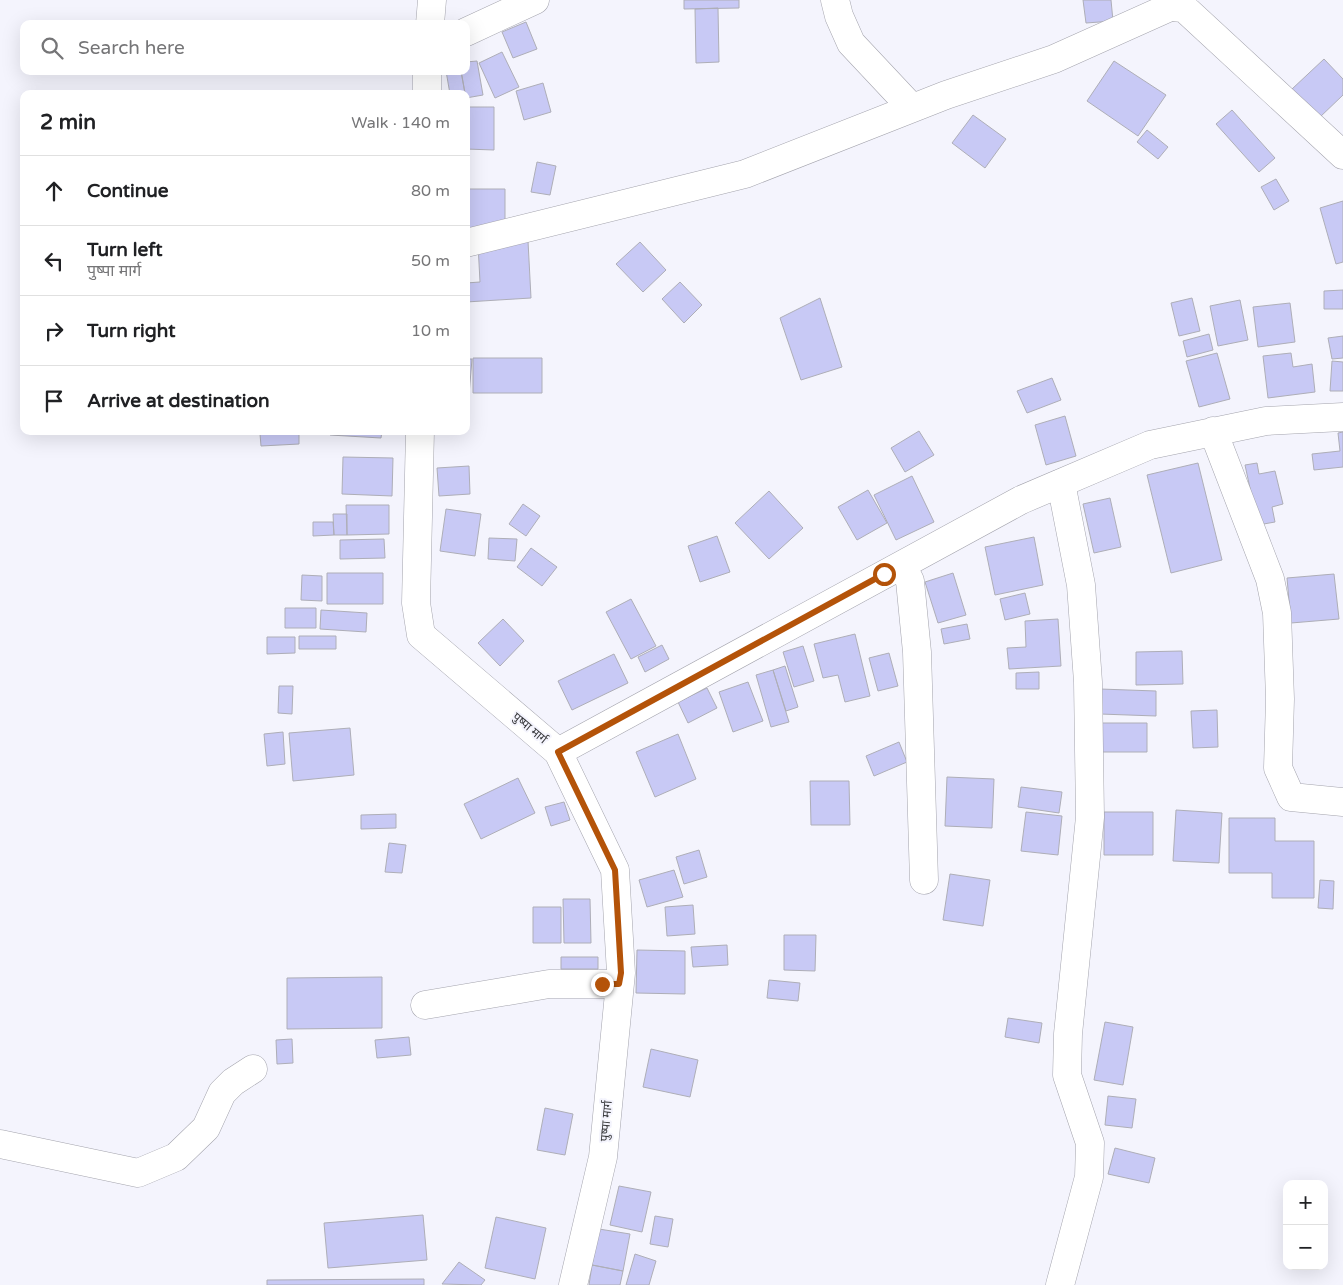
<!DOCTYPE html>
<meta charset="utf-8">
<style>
body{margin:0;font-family:"Varela Round","Noto Sans Devanagari",sans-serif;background:#f2f2f2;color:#202124}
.controls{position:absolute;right:15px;bottom:15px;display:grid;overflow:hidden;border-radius:10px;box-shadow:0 5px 20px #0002}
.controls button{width:45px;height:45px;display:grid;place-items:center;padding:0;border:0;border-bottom:1px solid #e0e0e0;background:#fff;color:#202124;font:25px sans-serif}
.stop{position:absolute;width:15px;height:15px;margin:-11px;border:4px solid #b45309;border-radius:50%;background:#fff}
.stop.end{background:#b45309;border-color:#fff;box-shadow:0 1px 5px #0008}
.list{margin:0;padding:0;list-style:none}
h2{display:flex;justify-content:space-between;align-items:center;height:65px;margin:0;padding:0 20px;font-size:21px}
h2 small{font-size:16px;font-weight:400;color:#757577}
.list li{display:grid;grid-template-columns:32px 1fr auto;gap:15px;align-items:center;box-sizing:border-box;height:70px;padding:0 20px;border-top:1px solid #e0e0e0}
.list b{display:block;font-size:19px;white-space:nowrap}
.list p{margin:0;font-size:16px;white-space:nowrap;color:#757577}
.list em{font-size:16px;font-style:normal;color:#757577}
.icon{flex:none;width:28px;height:28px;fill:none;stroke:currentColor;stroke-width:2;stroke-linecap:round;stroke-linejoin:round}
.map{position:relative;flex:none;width:1343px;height:1285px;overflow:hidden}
.search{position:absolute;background:#fff;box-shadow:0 5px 20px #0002;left:20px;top:20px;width:450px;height:55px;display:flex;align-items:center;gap:12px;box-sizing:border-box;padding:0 18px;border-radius:10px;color:#757577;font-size:19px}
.panel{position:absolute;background:#fff;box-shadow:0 5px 20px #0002;left:20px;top:90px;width:450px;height:345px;border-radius:10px}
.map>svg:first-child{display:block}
</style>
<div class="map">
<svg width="1343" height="1285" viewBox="0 0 1343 1285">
<rect width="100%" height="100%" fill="#f4f4fd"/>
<path fill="#c8c9f5" stroke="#aeaeb7" d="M 684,0 L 739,0 L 739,8 L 684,9 Z
M 1083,0 L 1111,0 L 1113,21 L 1086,23 Z
M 718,8 L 719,62 L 696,63 L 695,9 Z
M 526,22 L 537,49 L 513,58 L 502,32 Z
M 502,52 L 519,87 L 495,98 L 479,63 Z
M 1324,59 L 1343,79 L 1343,95 L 1319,118 L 1292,89 Z
M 477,61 L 483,95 L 466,98 L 461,71 L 466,71 L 466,62 Z
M 1114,61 L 1166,95 L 1138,136 L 1087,101 Z
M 446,71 L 461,71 L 465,94 L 450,94 Z
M 543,83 L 551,112 L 524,120 L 516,91 Z
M 466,107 L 494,107 L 494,150 L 466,149 Z
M 1232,110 L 1275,158 L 1259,172 L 1216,124 Z
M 973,115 L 1006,139 L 985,168 L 952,143 Z
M 1147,130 L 1168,147 L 1158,159 L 1137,142 Z
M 537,162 L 556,166 L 550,195 L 531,192 Z
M 1276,179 L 1289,201 L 1274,210 L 1261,187 Z
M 466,189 L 505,189 L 505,231 L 466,231 Z
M 1343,201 L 1343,262 L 1336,264 L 1320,208 Z
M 528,241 L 531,298 L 466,302 L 466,283 L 480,282 L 478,244 Z
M 640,242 L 666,270 L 643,292 L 616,264 Z
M 680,282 L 702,305 L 684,323 L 662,299 Z
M 1343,290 L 1343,309 L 1324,309 L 1324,291 Z
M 820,298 L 842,367 L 801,380 L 780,318 Z
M 1192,298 L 1200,331 L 1179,336 L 1171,303 Z
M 1240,300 L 1248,340 L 1218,346 L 1210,306 Z
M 1290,303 L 1295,342 L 1258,347 L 1253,307 Z
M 1209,334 L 1213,350 L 1187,357 L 1183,341 Z
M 1343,336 L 1343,358 L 1332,359 L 1328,338 Z
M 1217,353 L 1230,399 L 1199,407 L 1186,361 Z
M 1291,353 L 1293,367 L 1312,364 L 1315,392 L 1268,398 L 1263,356 Z
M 473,358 L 542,358 L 542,393 L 473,393 Z
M 466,359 L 472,359 L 469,395 L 466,395 Z
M 1332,361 L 1343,362 L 1343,391 L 1330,391 Z
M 1052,378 L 1061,400 L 1027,413 L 1017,391 Z
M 1065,416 L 1076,456 L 1046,465 L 1035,425 Z
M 330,431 L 382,431 L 381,438 L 330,435 Z
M 919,431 L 934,455 L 905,472 L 891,448 Z
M 299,432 L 299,444 L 261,446 L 260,434 Z
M 1343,432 L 1343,467 L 1314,470 L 1312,454 L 1340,451 L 1338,433 Z
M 343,457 L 393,458 L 392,496 L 342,494 Z
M 1198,463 L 1222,560 L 1171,573 L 1147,475 Z
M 1257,463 L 1259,474 L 1275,471 L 1283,504 L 1272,507 L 1275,522 L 1258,525 L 1245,465 Z
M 469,466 L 470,494 L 439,496 L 437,468 Z
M 912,476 L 934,522 L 896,540 L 874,495 Z
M 868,490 L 887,523 L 857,540 L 838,507 Z
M 769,491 L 803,528 L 769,559 L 735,523 Z
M 1110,498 L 1121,547 L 1094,553 L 1083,504 Z
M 523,504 L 540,516 L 526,536 L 509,524 Z
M 346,505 L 389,505 L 389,534 L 347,535 Z
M 446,509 L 481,514 L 475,556 L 440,551 Z
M 333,514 L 347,514 L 347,535 L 334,535 Z
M 313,522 L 333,522 L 334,535 L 313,536 Z
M 717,536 L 730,572 L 700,582 L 688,546 Z
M 1034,537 L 1043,585 L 995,595 L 985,547 Z
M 489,538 L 517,539 L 515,561 L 488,559 Z
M 384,539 L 385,558 L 340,559 L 340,540 Z
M 531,548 L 557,567 L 542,586 L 517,567 Z
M 327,573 L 383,573 L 383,604 L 327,604 Z
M 953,573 L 966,615 L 938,623 L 925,582 Z
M 1334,574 L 1339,619 L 1291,623 L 1287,578 Z
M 302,575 L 322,576 L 322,601 L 301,600 Z
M 1025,593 L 1030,614 L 1005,620 L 1000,599 Z
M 631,599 L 656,646 L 631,659 L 606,612 Z
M 285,608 L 316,608 L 316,628 L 285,628 Z
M 321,610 L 367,613 L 366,632 L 320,629 Z
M 503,619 L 524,641 L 500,666 L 478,643 Z
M 1058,619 L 1061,666 L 1009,669 L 1007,648 L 1026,647 L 1025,621 Z
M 967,624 L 970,639 L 944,644 L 941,629 Z
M 855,634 L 870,696 L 845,702 L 838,675 L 823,678 L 814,644 Z
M 299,636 L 336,636 L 336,649 L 299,649 Z
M 267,637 L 295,637 L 295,653 L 267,654 Z
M 662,645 L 669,659 L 645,672 L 638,657 Z
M 803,646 L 814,681 L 794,687 L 783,652 Z
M 1182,651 L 1183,684 L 1136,685 L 1136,652 Z
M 889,653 L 898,686 L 878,691 L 869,658 Z
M 614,654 L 628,683 L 572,710 L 558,681 Z
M 785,666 L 798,707 L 786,711 L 773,670 Z
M 773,670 L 789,722 L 771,727 L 756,675 Z
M 1039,672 L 1039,689 L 1016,689 L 1016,673 Z
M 748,682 L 763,721 L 733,732 L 719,692 Z
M 279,686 L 293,686 L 292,714 L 278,713 Z
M 707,688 L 717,708 L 688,723 L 678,702 Z
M 1100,689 L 1156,691 L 1156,716 L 1100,714 Z
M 1217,710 L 1218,747 L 1193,748 L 1191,711 Z
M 1101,723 L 1147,723 L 1147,752 L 1101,752 Z
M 350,728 L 354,775 L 293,781 L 289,733 Z
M 283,732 L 285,764 L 267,766 L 264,734 Z
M 678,734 L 696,779 L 655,797 L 636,752 Z
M 899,742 L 907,762 L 874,776 L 866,756 Z
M 947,777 L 994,779 L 992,828 L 945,826 Z
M 518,778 L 535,813 L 481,839 L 464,804 Z
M 810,781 L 849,781 L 850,825 L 811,825 Z
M 1021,787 L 1062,792 L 1059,813 L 1018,807 Z
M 564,802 L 570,820 L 551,826 L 545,807 Z
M 1176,810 L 1222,813 L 1219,863 L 1173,861 Z
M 1026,812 L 1062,816 L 1058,855 L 1021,851 Z
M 1104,812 L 1153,812 L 1153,855 L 1104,855 Z
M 396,814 L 396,828 L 361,829 L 361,815 Z
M 1229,818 L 1275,818 L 1275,841 L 1314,841 L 1314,898 L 1272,898 L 1272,873 L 1229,873 Z
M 389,843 L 406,845 L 402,873 L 385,872 Z
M 699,850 L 707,877 L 684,884 L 676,857 Z
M 674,870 L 683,897 L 647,907 L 639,880 Z
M 950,874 L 990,880 L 983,926 L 943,920 Z
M 1320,880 L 1334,881 L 1333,909 L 1318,908 Z
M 563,899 L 590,899 L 591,943 L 564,943 Z
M 693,905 L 695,934 L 667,936 L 665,907 Z
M 533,907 L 561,907 L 561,943 L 533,943 Z
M 784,935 L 816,935 L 815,971 L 784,970 Z
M 727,945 L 728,965 L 693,967 L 691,947 Z
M 637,950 L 685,951 L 685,994 L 636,993 Z
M 561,957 L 598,957 L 598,969 L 561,969 Z
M 382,977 L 382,1028 L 287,1029 L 287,978 Z
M 769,980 L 800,983 L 798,1001 L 767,998 Z
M 1008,1018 L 1042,1023 L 1039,1043 L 1005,1037 Z
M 1105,1022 L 1133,1027 L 1123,1085 L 1094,1080 Z
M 409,1037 L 411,1055 L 377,1058 L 375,1040 Z
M 292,1039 L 293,1063 L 277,1064 L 276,1040 Z
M 651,1049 L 698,1060 L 690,1097 L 643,1087 Z
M 1108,1096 L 1136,1099 L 1132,1128 L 1105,1125 Z
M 545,1108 L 573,1114 L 565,1155 L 537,1150 Z
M 1115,1148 L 1155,1158 L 1149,1183 L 1108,1174 Z
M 619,1186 L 651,1192 L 642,1232 L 610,1225 Z
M 423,1215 L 427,1260 L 328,1268 L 324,1223 Z
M 655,1216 L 673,1219 L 668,1247 L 650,1244 Z
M 496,1217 L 546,1228 L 535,1279 L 485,1268 Z
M 599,1229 L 630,1234 L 623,1271 L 592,1265 Z
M 635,1254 L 656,1261 L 649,1285 L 626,1285 Z
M 459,1262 L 485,1280 L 481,1285 L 442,1284 Z
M 592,1265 L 623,1271 L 620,1285 L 589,1285 Z
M 424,1279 L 424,1285 L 267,1285 L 267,1280 Z"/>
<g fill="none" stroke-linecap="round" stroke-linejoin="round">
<g stroke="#a4a4ad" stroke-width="29">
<path id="minor" d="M 835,0 L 839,16 L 851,43 L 912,108
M 1182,0 L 1184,8 L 1343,155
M 430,24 L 432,0
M 466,32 L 535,0
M 427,94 L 427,71
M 466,243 L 745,174 L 946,95 L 1054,59 L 1170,7 L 1184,8
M 420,431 L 416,603 L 421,635 L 558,752 L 615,870 L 621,973 L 603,1157 L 573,1285
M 1213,431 L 1270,579 L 1277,613 L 1280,699 L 1278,768 L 1291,797 L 1343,802
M 902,565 L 910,581 L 917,652 L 924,880
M 558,752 L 1021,500 L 1150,445 L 1266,421 L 1343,417
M 425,1005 L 549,984 L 619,984
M 0,1144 L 138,1173 L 176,1157 L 206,1128 L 222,1093 L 233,1082 L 253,1069
M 1060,1285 L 1089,1177 L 1090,1143 L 1067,1075 L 1068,1034 L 1090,817 L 1088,682 L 1081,585 L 1061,483"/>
</g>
<use href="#minor" stroke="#fff" stroke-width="28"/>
</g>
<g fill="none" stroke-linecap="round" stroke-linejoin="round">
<path stroke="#b45309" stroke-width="6" d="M 602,984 L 619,984 L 621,973 L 615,870 L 558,752 L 884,574"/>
</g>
<g text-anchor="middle" stroke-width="4" stroke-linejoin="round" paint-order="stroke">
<g font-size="12" fill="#353639" stroke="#f4f4fd">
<text transform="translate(530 728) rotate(40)" y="4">पुष्पा मार्ग</text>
<text transform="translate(606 1121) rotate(-85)" y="4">पुष्पा मार्ग</text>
</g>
</g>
</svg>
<div class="controls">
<button>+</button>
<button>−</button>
</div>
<div class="stop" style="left:884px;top:574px"></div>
<div class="stop end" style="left:602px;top:984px"></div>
<div class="search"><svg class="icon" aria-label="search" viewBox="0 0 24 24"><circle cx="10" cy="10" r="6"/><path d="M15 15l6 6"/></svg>Search here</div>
<section class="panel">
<h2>2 min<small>Walk · 140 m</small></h2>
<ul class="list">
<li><svg class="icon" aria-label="ahead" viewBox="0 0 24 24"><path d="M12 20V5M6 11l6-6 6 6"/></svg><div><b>Continue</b></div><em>80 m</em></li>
<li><svg class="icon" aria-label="left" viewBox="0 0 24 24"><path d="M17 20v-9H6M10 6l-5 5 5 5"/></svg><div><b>Turn left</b><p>पुष्पा मार्ग</p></div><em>50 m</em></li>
<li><svg class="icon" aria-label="right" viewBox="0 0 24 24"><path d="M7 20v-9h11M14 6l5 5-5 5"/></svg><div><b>Turn right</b></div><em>10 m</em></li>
<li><svg class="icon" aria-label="arrive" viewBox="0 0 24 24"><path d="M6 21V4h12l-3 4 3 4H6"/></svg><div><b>Arrive at destination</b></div></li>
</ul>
</section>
</div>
